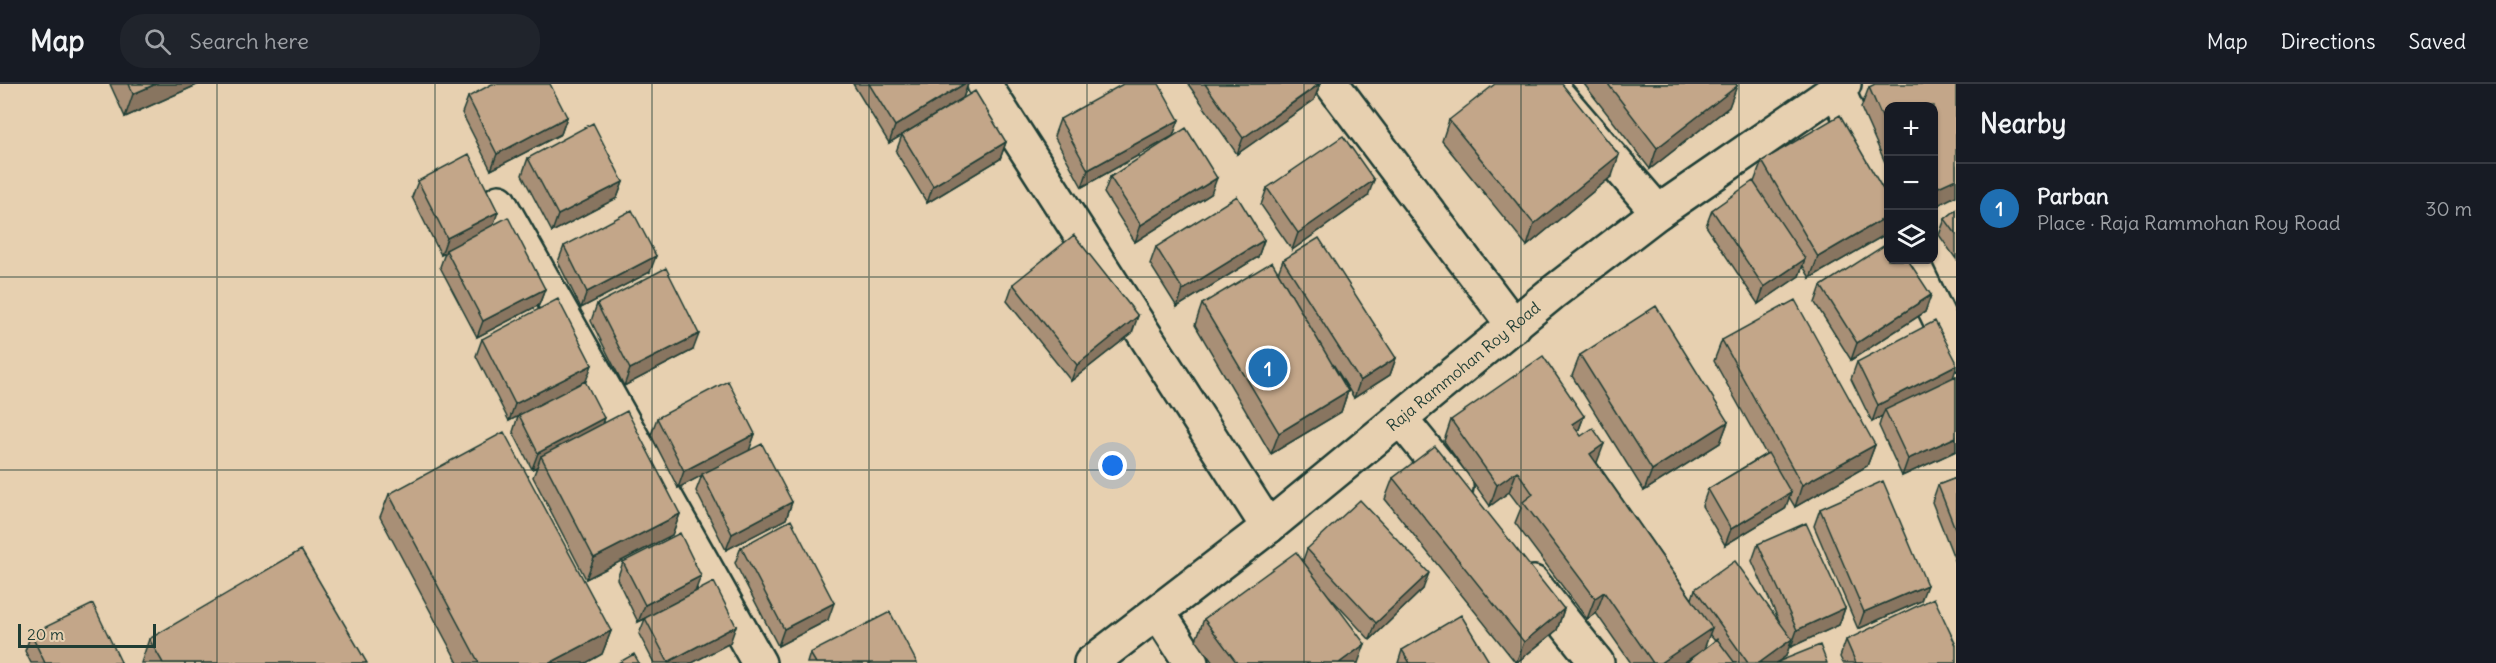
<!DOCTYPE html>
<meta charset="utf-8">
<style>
body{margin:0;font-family:Delius,sans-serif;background:#20242c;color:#f1f3f6}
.controls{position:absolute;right:18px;top:18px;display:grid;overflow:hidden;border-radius:12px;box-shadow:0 2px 4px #0004}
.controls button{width:54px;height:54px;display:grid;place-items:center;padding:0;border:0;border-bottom:2px solid #363941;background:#171b24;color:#f1f3f6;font:30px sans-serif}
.scale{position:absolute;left:18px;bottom:15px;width:138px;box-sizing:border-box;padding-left:6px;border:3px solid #1f3d34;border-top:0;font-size:16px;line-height:21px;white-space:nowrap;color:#1f3d34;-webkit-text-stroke:4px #e7d0b0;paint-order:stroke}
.you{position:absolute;left:1113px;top:382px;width:21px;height:21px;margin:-15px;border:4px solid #fff;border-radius:50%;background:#1a73e8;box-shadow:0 0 0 9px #1a73e833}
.badge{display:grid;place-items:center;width:39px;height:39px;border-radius:50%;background:#1f6fb2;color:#fff;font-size:20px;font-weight:700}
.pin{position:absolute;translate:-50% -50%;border:3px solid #fff;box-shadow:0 2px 6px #0006}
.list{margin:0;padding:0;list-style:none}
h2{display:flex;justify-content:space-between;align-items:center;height:78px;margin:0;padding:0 24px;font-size:26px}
h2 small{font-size:20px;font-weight:400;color:#9ea1a6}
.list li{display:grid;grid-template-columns:39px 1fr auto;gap:18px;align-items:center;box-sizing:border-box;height:90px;padding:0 24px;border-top:2px solid #363941}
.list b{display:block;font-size:22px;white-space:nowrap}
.list p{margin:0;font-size:20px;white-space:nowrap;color:#9ea1a6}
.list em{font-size:20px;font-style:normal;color:#9ea1a6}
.icon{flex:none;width:33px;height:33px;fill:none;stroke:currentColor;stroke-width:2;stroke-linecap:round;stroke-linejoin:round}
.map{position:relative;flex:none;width:1956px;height:579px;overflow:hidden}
header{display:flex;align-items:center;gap:36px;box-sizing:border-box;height:84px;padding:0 30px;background:#171b24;border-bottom:2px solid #363941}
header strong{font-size:28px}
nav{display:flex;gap:33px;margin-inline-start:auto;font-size:21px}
.search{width:420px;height:54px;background:#20242c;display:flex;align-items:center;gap:15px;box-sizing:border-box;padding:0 21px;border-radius:24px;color:#9ea1a6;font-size:22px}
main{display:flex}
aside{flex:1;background:#171b24}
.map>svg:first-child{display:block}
</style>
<header>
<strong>Map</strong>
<div class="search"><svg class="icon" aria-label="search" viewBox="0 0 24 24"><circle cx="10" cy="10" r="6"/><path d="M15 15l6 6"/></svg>Search here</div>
<nav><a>Map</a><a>Directions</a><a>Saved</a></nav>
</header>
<main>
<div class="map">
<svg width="1956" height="579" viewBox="0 0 1956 579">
<rect width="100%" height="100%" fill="#e7d0b0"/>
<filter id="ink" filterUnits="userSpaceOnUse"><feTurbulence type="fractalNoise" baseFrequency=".0167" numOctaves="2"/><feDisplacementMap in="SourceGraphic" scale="12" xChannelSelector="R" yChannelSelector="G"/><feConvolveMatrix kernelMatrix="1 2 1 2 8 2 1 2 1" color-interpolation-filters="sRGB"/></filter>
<g filter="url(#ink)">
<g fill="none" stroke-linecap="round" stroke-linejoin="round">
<g stroke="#1f3d34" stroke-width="38">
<path id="street" d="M 984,0 L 1268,443
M 1332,0 L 1514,242
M 1548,0 L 1658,128
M 1837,4 L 1888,123
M 499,118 L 759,579
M 1911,176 L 1956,269
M 1400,334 L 1456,403
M 1533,499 L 1597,579
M 1158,528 L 1191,579"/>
</g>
<g stroke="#1f3d34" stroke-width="38">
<g id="secondary">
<path id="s1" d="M 1091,579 L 1268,443 L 1551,210 L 1658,128 L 1844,0"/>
</g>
</g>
<use href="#street" stroke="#e7d0b0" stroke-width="33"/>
<use href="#secondary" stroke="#e7d0b0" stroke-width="33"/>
</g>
<path fill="#a88f76" stroke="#1f3d34" stroke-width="1.5" d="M 110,0 L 199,0 L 125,33 Z
M 853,0 L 968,0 L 963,14 L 889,59 Z
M 1188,0 L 1320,0 L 1314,16 L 1237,70 Z
M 1584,0 L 1736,0 L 1729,23 L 1650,85 Z
M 1869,3 L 1888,22 L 1888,85 L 1861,24 Z
M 468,13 L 567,33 L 561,50 L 491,86 L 462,29 Z
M 1060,35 L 1173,52 L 1082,103 L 1054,52 Z
M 1449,36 L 1612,92 L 1527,162 L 1442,57 Z
M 902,51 L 1006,58 L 1000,75 L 927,119 L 896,68 Z
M 528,74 L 623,98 L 617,114 L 552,148 L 522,91 Z
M 1762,77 L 1888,114 L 1888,149 L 1810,194 L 1803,182 L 1799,192 L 1758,220 L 1706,142 L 1712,126 L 1754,98 Z
M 1110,93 L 1211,110 L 1135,158 L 1104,109 Z
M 418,97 L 494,141 L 545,205 L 539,221 L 477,253 L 440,183 L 445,169 L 441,171 L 412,113 Z
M 1267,104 L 1368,112 L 1292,166 L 1261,121 Z
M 1956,126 L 1956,175 L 1939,151 L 1945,135 Z
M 1264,156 L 1258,173 L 1177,223 L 1150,180 L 1156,163 Z
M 564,162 L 650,188 L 581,224 L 558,178 Z
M 1283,176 L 1396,274 L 1390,291 L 1354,314 L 1333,280 L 1348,307 L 1341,328 L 1271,370 L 1195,241 L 1202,220 L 1278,189 Z
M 1013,200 L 1132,249 L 1071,297 L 1007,217 Z
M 1821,202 L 1931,211 L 1925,228 L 1851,276 L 1815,219 Z
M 597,220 L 693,266 L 624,302 L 591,237 Z
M 482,255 L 586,297 L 585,298 L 602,340 L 680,430 L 672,451 L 586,495 L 533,393 L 537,383 L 532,385 L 513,348 L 518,332 L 509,337 L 476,272 Z
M 1722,256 L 1875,361 L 1867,382 L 1795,423 L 1789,413 L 1785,425 L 1725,461 L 1702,422 L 1708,405 L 1766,370 L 1714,277 Z
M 1580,271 L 1728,338 L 1720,359 L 1644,407 L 1572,292 Z
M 1857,278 L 1953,293 L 1956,292 L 1956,367 L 1902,392 L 1879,342 L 1882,332 L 1872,338 L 1851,295 Z
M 1584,332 L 1578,348 L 1597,379 L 1692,515 L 1695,505 L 1781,541 L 1752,477 L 1758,460 L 1845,524 L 1839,541 L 1791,563 L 1790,560 L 1786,572 L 1777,578 L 1827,579 L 1686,579 L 1715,557 L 1709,550 L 1704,565 L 1683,579 L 1631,579 L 1596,529 L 1587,535 L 1515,439 L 1521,424 L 1509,408 L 1490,422 L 1444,357 L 1451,336 Z
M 657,334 L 755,350 L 749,366 L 792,418 L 786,435 L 726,466 L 696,407 L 702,391 L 678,404 L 651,351 Z
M 1393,394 L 1564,525 L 1557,546 L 1516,579 L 1385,415 Z
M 1956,394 L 1956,479 L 1932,418 L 1938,401 Z
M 389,410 L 611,547 L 602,570 L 586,579 L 458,579 L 380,433 Z
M 1820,425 L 1921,517 L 1858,545 L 1814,442 Z
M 741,463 L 828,536 L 778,562 L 735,479 Z
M 1307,465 L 1423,505 L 1370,556 L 1329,512 L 1358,579 L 1213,579 L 1196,556 L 1204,535 L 1303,476 Z
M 623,478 L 695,508 L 730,559 L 692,579 L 654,579 L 639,550 L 645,535 L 638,538 L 617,495 Z
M 31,550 L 121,578 L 121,579 L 31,579 L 25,567 Z
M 149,555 L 367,579 L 141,579 Z
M 1846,556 L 1956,579 L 1843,579 L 1840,573 Z
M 1402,566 L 1490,579 L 1398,579 Z
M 810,569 L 917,579 L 807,579 Z"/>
<path fill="#887460" stroke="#1f3d34" stroke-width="1.5" d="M 156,0 L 199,0 L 125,33 L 133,10 Z
M 964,0 L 968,0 L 963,14 L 889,59 L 895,42 Z
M 1320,0 L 1314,16 L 1237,70 L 1243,54 Z
M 1737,2 L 1729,23 L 1650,85 L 1657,64 Z
M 567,33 L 561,50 L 491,86 L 497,70 Z
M 1179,36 L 1173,52 L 1082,103 L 1088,86 Z
M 1006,58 L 1000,75 L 927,119 L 933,102 Z
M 1619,71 L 1612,92 L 1527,162 L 1534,140 Z
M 1956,82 L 1956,112 L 1934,123 L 1934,105 Z
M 1217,94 L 1211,110 L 1135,158 L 1141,141 Z
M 1374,96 L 1368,112 L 1292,166 L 1298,149 Z
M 623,98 L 617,114 L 552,148 L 558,131 Z
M 498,128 L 492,145 L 446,166 L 445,169 L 441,171 L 447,154 Z
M 1888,132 L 1888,149 L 1810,194 L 1818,173 Z
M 1264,156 L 1258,173 L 1177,223 L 1183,206 Z
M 656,172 L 650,188 L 581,224 L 587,208 Z
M 1805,175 L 1799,192 L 1758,220 L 1764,203 Z
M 545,205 L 539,221 L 477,253 L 483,237 Z
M 1931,211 L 1925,228 L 1851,276 L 1857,259 Z
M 1138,232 L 1132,249 L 1071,297 L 1077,281 Z
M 699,250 L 693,266 L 624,302 L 630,285 Z
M 1396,274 L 1390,291 L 1354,314 L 1360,297 Z
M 592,281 L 586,297 L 509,337 L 515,320 Z
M 1956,281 L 1956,285 L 1952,297 L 1885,326 L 1882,332 L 1872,338 L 1878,321 Z
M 1348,307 L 1341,328 L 1271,370 L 1279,349 Z
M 1584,332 L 1576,353 L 1572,340 Z
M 604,334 L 598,351 L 541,372 L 537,383 L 532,385 L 538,369 Z
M 1728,338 L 1720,359 L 1644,407 L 1652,386 Z
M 755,350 L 749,367 L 678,404 L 684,387 Z
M 1956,353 L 1956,367 L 1902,392 L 1908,375 Z
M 1604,360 L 1596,381 L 1590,370 Z
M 1875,361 L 1867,382 L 1795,423 L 1802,401 Z
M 1517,387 L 1509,408 L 1490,422 L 1497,401 Z
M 1791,409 L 1785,425 L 1725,461 L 1731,445 Z
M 792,418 L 786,435 L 726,466 L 732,450 Z
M 680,430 L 672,451 L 586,495 L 594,474 Z
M 1429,489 L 1423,505 L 1370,556 L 1376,539 Z
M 701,492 L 695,508 L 638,538 L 645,521 Z
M 1927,501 L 1921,517 L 1858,545 L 1864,528 Z
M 1604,508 L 1596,529 L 1587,535 L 1595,514 Z
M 834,519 L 828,536 L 778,562 L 784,545 Z
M 1845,524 L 1839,541 L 1791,563 L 1797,546 Z
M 1564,525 L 1557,546 L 1516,579 L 1524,558 Z
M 736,542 L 730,559 L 692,579 L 668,579 L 668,578 Z
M 1712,544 L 1704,565 L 1683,579 L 1660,579 Z
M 611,547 L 602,570 L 586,579 L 550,579 Z
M 1792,555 L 1786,572 L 1776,579 L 1759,579 Z
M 1365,560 L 1358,579 L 1339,579 Z"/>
<path fill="#c3a689" stroke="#1f3d34" stroke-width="1.5" d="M 129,0 L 156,0 L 133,10 Z
M 492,0 L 550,0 L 567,33 L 497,70 L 468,13 Z
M 869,0 L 964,0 L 895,42 Z
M 1123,0 L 1159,0 L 1179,36 L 1088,86 L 1060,35 Z
M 1205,0 L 1319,0 L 1243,54 Z
M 1495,0 L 1562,0 L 1619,71 L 1534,140 L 1449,36 Z
M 1608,0 L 1736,0 L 1737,2 L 1657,64 Z
M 1875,0 L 1956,0 L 1956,95 L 1934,105 L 1934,22 L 1888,22 L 1888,47 L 1869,3 Z
M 975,7 L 1006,58 L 933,102 L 902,51 Z
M 1840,31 L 1888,114 L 1888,132 L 1818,173 L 1762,77 Z
M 593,39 L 623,98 L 558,131 L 528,74 Z
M 1186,44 L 1217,94 L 1141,141 L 1110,93 Z
M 1343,52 L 1374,96 L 1298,149 L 1267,104 Z
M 469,70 L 498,128 L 447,154 L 418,97 Z
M 1753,97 L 1805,175 L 1764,203 L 1712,126 Z
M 1237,112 L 1264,156 L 1183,206 L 1156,163 Z
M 632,126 L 656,172 L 587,208 L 564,162 Z
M 1956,126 L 1956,150 L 1945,135 Z
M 508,133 L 545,205 L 483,237 L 446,166 Z
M 1074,151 L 1138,232 L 1077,281 L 1013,200 Z
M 1319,154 L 1396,274 L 1360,297 L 1283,176 Z
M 1888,159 L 1888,176 L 1908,176 L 1931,211 L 1857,259 L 1821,202 Z
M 1272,178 L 1348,307 L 1279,349 L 1202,220 Z
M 666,184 L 699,250 L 630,285 L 597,220 Z
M 558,215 L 592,281 L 515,320 L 482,255 Z
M 1795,216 L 1875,361 L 1802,401 L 1722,256 Z
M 1656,222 L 1728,338 L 1652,386 L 1580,271 Z
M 1935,237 L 1956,277 L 1956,281 L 1878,321 L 1857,278 Z
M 1543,272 L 1584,332 L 1572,340 L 1581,352 L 1593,344 L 1604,360 L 1590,370 L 1712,544 L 1660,579 L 1653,579 L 1604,508 L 1595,514 L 1523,418 L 1533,410 L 1517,387 L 1497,401 L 1451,336 Z
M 1956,292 L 1956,353 L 1908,375 L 1885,326 Z
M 585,297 L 604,334 L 538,369 L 519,331 Z
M 728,297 L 755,350 L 684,387 L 657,334 Z
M 627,327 L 680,430 L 594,474 L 541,372 Z
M 504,348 L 611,547 L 550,579 L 479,579 L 389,410 Z
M 762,360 L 792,418 L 732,450 L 702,390 Z
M 1435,362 L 1564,525 L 1524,558 L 1393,394 Z
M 1768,369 L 1791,409 L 1731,445 L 1708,405 Z
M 1956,394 L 1956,447 L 1938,401 Z
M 1883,397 L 1927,501 L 1864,528 L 1820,425 Z
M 1360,416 L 1429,489 L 1376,539 L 1307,465 Z
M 791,436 L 834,519 L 784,545 L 741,463 Z
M 1806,439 L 1845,524 L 1797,546 L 1758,460 Z
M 680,449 L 701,492 L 645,521 L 623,478 Z
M 301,466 L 367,579 L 163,579 L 149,555 Z
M 1296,468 L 1365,560 L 1339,579 L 1237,579 L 1204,535 Z
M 1735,477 L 1792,555 L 1759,579 L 1748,579 L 1695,505 Z
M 714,498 L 736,542 L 668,578 L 645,534 Z
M 1934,514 L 1956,561 L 1956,579 L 1856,579 L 1846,556 Z
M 93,520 L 121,578 L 118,579 L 45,579 L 31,550 Z
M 890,528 L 917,579 L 816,579 L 810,569 Z
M 1461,531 L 1490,579 L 1410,579 L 1402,566 Z
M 1717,555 L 1735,579 L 1686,579 Z
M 1820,561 L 1827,579 L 1775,579 Z
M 634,570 L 639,579 L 618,579 Z"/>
</g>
<path fill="none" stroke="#1f3d34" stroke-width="1.5" stroke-opacity="0.55" d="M 217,0 L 217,579M 435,0 L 435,579M 652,0 L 652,579M 869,0 L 869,579M 1087,0 L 1087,579M 1304,0 L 1304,579M 1521,0 L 1521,579M 1739,0 L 1739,579M 0,193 L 1956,193M 0,386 L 1956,386"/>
<g text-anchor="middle" stroke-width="4.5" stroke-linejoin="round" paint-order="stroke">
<g font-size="16" fill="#1f3d34" stroke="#e7d0b0">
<text dy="6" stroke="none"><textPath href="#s1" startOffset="476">Raja Rammohan Roy Road</textPath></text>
</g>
</g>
</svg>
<div class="controls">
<button>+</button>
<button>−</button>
<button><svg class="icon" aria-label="layers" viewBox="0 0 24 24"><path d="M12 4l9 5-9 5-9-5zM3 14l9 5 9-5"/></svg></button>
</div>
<div class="scale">20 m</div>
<div class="you"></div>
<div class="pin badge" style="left:1268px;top:284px">1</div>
</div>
<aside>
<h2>Nearby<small></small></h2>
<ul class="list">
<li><span class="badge">1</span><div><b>Parban</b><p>Place · Raja Rammohan Roy Road</p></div><em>30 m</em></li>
</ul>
</aside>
</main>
